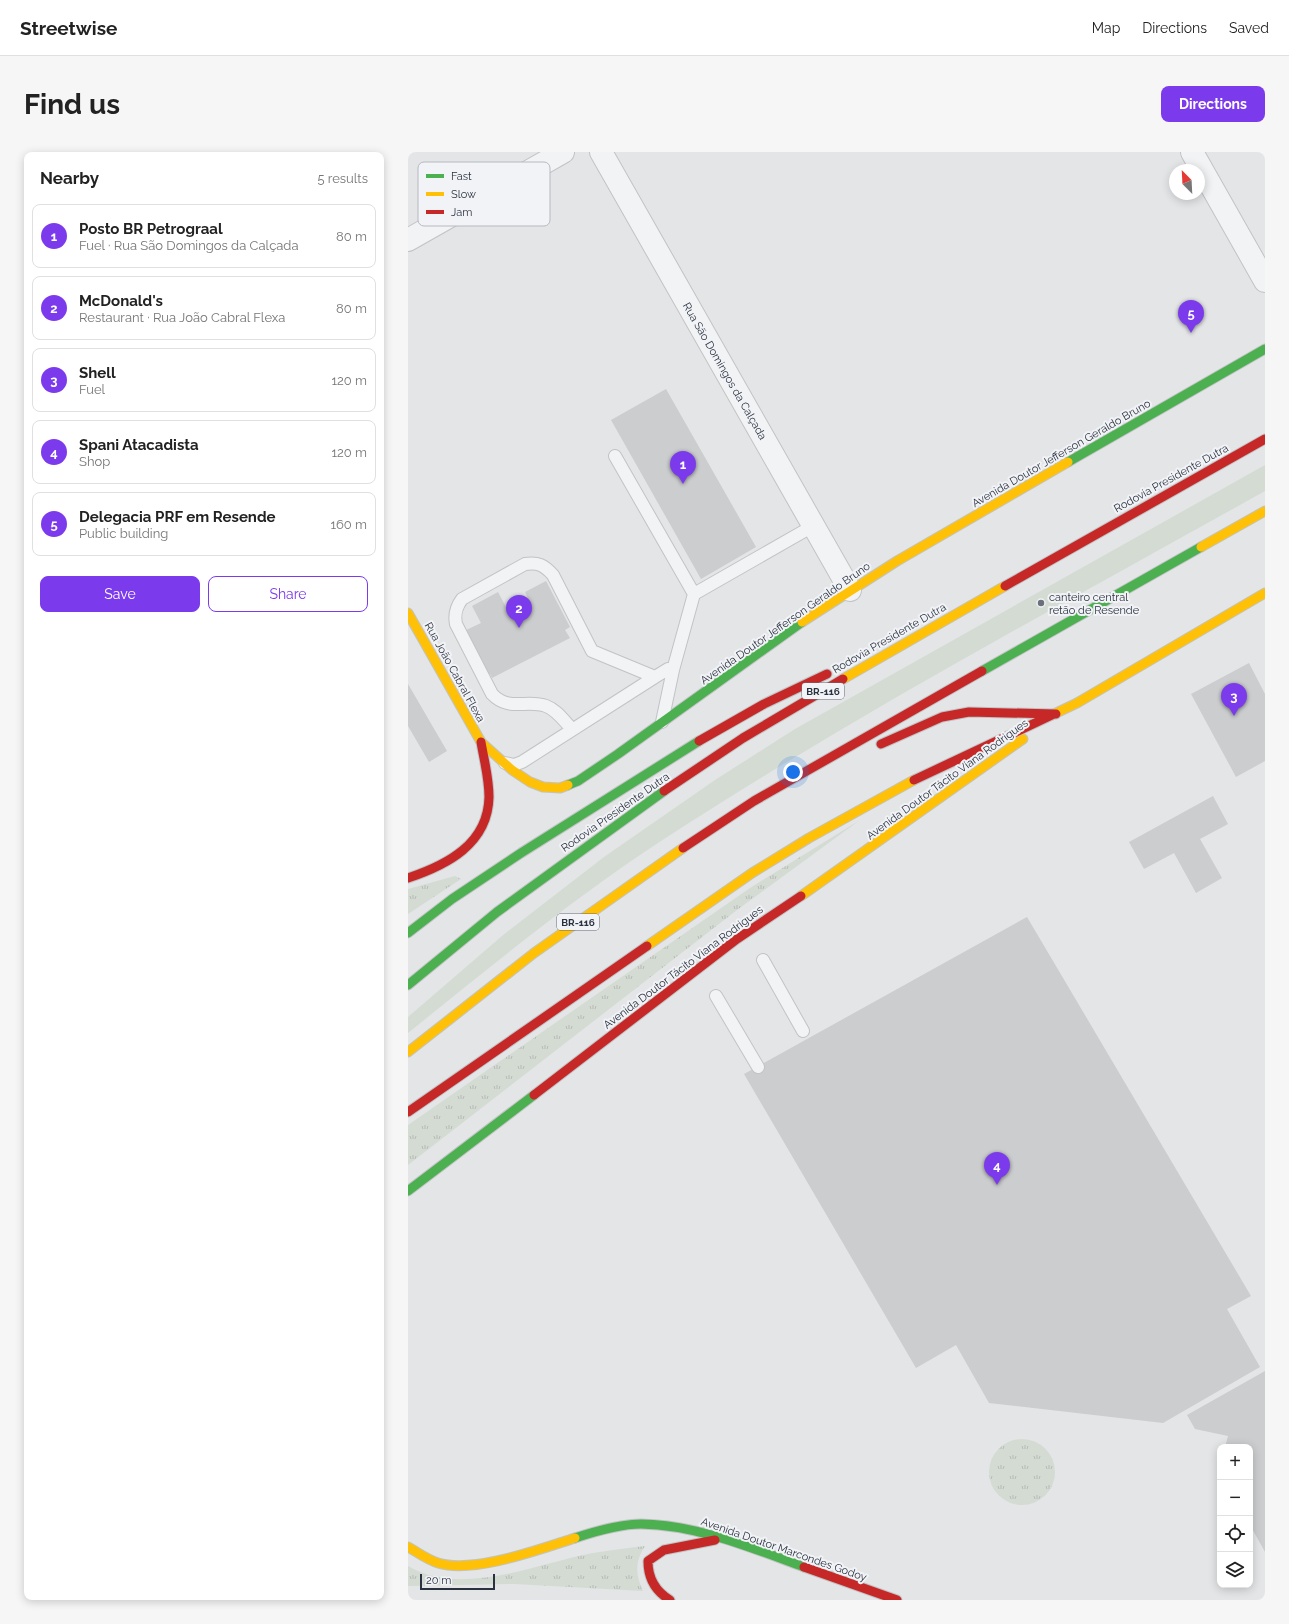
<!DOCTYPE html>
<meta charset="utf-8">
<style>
body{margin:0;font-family:Raleway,sans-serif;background:#f6f6f6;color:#222}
.controls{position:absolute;right:12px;bottom:12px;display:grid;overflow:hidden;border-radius:8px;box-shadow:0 2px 10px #0003}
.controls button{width:36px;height:36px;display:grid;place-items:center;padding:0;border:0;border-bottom:1px solid #e0e0e0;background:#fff;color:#222;font:20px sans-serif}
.compass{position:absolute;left:761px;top:12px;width:36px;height:36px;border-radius:50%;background:#fff;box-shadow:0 2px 10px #0003;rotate:336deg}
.scale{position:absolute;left:12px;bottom:10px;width:75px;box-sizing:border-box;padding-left:4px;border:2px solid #2b323f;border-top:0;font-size:11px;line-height:14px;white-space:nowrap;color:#2b323f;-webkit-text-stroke:3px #f1f3f6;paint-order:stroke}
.you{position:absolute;left:385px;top:620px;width:14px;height:14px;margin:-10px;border:3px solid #fff;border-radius:50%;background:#1a73e8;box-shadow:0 0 0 6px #1a73e833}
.badge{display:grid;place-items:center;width:26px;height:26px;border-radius:50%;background:#7c3aed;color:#fff;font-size:13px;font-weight:700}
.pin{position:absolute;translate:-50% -33px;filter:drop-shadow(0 1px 2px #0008)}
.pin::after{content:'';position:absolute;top:21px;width:14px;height:12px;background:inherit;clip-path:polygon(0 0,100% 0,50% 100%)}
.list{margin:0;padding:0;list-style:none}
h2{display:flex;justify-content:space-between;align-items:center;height:52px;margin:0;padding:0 16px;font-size:17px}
h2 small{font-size:13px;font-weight:400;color:#767676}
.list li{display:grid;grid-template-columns:26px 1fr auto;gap:12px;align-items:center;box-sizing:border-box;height:64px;margin:0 8px 8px;padding:0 8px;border:1px solid #e0e0e0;border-radius:8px}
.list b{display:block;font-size:15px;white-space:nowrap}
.list p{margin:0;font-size:13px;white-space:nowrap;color:#767676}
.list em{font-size:13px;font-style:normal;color:#767676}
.actions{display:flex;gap:8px;padding:12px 16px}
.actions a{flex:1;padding:9px 0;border:1px solid #7c3aed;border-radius:8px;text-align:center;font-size:14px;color:#7c3aed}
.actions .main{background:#7c3aed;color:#fff}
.icon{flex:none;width:22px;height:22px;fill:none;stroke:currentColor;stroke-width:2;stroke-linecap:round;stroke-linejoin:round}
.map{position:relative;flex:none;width:857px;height:1448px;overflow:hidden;border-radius:8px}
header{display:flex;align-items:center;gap:24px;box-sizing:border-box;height:56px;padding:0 20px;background:#fff;border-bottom:1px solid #e0e0e0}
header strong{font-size:19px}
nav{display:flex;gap:22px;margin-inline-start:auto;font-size:14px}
.intro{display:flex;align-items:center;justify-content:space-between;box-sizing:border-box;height:96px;padding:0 24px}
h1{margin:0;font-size:28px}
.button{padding:10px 18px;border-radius:8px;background:#7c3aed;color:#fff;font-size:14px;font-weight:700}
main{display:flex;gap:24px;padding:0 24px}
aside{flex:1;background:#fff;border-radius:8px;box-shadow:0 2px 10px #0003}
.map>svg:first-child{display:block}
</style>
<header>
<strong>Streetwise</strong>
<nav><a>Map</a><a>Directions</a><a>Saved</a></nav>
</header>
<div class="intro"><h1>Find us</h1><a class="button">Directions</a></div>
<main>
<aside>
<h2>Nearby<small>5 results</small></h2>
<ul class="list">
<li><span class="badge">1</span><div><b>Posto BR Petrograal</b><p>Fuel · Rua São Domingos da Calçada</p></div><em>80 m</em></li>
<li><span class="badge">2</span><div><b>McDonald's</b><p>Restaurant · Rua João Cabral Flexa</p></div><em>80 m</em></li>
<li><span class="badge">3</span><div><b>Shell</b><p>Fuel</p></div><em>120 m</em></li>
<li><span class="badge">4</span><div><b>Spani Atacadista</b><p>Shop</p></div><em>120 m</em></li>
<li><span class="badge">5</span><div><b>Delegacia PRF em Resende</b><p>Public building</p></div><em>160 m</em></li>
</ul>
<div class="actions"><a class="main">Save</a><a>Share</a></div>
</aside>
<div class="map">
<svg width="857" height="1448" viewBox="0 0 857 1448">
<defs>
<pattern id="grass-tufts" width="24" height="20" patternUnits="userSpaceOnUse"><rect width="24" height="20" fill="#d4dbd3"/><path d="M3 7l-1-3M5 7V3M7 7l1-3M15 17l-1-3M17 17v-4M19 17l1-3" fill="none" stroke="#b6bcb6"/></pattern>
</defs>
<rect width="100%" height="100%" fill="#e3e5e7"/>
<path fill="url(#grass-tufts)" d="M 452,668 L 329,758 L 0,1013 L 0,973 L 342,736 Z
M 47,724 L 53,727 L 0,762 L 0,737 Z
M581 1320a33 33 0 1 1 66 0a33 33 0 1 1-66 0Z
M 237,1394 C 227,1409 227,1423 235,1439 L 106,1432 L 0,1434 L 0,1414 C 53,1446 130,1411 185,1401 C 202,1398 220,1396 237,1394 Z"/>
<path fill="#d4dbd3" d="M 857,313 L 857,339 C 655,452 450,561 256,687 C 167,745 83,814 0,881 L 0,865 L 94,784 L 196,705 L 307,628 L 387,577 Z"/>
<path fill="#cbcdcf" d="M 258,237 L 348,395 L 293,427 L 203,268 Z
M 138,429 L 162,475 L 157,478 L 162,486 L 84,526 L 82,522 L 77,525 L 54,480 L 73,471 L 64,454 L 90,440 L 99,457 L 120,446 L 117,440 Z
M 841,511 L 857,542 L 857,609 L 828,625 L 783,542 Z
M 0,532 L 39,599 L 21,610 L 0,574 Z
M 805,644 L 820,672 L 792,687 L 814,726 L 788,741 L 766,701 L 736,717 L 721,690 Z
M 619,765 L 843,1144 L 819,1157 L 852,1215 L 755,1271 L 581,1251 L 548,1193 L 508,1216 L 336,922 Z
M 857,1219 L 857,1400 L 842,1373 L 842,1295 L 817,1295 L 820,1284 L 787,1277 L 779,1263 Z"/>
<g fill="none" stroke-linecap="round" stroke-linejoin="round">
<g stroke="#c1c3c5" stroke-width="14">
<path id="lane" d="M 207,304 L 286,442
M 254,570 L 265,518 L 286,442 L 405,374
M 164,577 C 156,569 149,558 138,554 C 119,547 101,560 84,542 L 48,472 C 46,462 48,455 54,447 L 117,412 C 130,410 136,413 145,423 L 184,499 L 247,525 L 260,517
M 97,611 L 106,613 L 114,610 L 247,525
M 355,808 L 395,879
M 308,844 L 350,915"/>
</g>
<g stroke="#c1c3c5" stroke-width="24">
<path id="street" d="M 193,0 L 442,438
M 784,0 L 857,129
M 0,88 L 155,0"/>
</g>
<g stroke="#c1c3c5" stroke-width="11">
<path id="fast" d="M 660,310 L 857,197
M 574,519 L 793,395
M 160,633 L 170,629 L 210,602 L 394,470
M 0,781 L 44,747 L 113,701 L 291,589
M 0,833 L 89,760 L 256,639
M 0,1039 L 126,943
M 167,1386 C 188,1379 212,1372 233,1372 C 290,1373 344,1396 396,1415"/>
</g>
<g stroke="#c1c3c5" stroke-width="11">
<path id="slow" d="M 793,395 L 857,359
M 0,461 L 73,590 L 104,618 L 122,630 L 135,635 L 152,636 L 160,633
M 394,470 L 489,409 L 660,310
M 435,527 L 597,434
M 646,562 L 669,551 L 857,441
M 393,744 L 615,587
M 239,794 L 344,721 L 401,686 L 506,628
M 0,900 L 126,801 L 275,696
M 0,1395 C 9,1400 20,1408 30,1411 C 66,1422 132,1397 167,1386"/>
</g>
<g stroke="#c1c3c5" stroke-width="11">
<path id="jam" d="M 597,434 L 857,287
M 291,589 L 356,552 L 419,522
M 473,592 L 534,565 L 561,560 L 648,562
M 506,628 L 646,562
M 256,639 L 335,586 L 435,527
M 275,696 L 346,649 L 574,519
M 0,726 C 39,713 80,692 81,645 C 81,626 76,608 73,590
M 126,943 L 329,787 L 393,744
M 0,960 L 239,794
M 396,1415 L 489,1448
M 262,1448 C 247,1439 240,1426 240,1409 L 256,1398 L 307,1388"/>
</g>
<use href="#lane" stroke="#f2f3f4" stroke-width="12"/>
<use href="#street" stroke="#f2f3f4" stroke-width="22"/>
<use href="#fast" stroke="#4caf50" stroke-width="9"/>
<use href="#slow" stroke="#ffc107" stroke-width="9"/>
<use href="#jam" stroke="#c62828" stroke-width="9"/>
</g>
<circle fill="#6b717a" stroke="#f1f3f6" stroke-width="1.5" cx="633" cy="451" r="4"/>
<g text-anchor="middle" stroke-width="4" stroke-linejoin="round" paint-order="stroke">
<g fill="#f1f3f6" stroke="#666c76" stroke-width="1">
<rect x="394" y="531" width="42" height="16" rx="3"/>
<rect x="149" y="762" width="42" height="16" rx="3"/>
</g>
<g font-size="10" font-weight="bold" fill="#2b323f">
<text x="415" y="543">BR-116</text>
<text x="170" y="774">BR-116</text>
</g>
<g font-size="11" fill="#2b323f" stroke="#f1f3f6">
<text transform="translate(317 219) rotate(60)" y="4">Rua São Domingos da Calçada</text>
<text transform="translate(653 301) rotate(-30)" y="4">Avenida Doutor Jefferson Geraldo Bruno</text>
<text transform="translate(763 326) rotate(-29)" y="4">Rodovia Presidente Dutra</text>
<text transform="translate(377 471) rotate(-35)" y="4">Avenida Doutor Jefferson Geraldo Bruno</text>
<text transform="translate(481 486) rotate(-30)" y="4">Rodovia Presidente Dutra</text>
<text transform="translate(47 520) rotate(61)" y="4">Rua João Cabral Flexa</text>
<text transform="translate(539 627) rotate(-36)" y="4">Avenida Doutor Tácito Viana Rodrigues</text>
<text transform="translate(207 660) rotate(-35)" y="4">Rodovia Presidente Dutra</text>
<text transform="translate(275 815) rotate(-37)" y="4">Avenida Doutor Tácito Viana Rodrigues</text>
<text transform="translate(376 1397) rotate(19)" y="4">Avenida Doutor Marcondes Godoy</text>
</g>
<g font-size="11" fill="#2b323f" stroke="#f1f3f6" text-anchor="start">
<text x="641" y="449">canteiro central<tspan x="641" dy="13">retão de Resende</tspan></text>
</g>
</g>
<rect x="10" y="10" width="132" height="64" rx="6" fill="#f1f3f6" stroke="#b6b9bf" stroke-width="1"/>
<rect x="18" y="22" width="18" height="4" fill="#4caf50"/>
<rect x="18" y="40" width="18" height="4" fill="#ffc107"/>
<rect x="18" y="58" width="18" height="4" fill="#c62828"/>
<g font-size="11" fill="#2b323f">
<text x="43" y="28">Fast</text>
<text x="43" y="46">Slow</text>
<text x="43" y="64">Jam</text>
</g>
</svg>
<div class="controls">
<button>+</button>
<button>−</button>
<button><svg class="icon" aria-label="locate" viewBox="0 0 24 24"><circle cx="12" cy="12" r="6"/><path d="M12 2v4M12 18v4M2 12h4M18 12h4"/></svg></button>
<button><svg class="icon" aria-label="layers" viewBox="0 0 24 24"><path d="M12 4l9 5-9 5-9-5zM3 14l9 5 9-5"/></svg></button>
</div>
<svg class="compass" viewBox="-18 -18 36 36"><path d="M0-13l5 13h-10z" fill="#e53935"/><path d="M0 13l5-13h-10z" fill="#767676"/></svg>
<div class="scale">20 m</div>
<div class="you"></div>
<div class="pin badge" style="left:275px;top:332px">1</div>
<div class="pin badge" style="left:111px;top:476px">2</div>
<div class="pin badge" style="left:826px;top:564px">3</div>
<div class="pin badge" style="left:589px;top:1033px">4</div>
<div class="pin badge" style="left:783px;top:181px">5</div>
</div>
</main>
